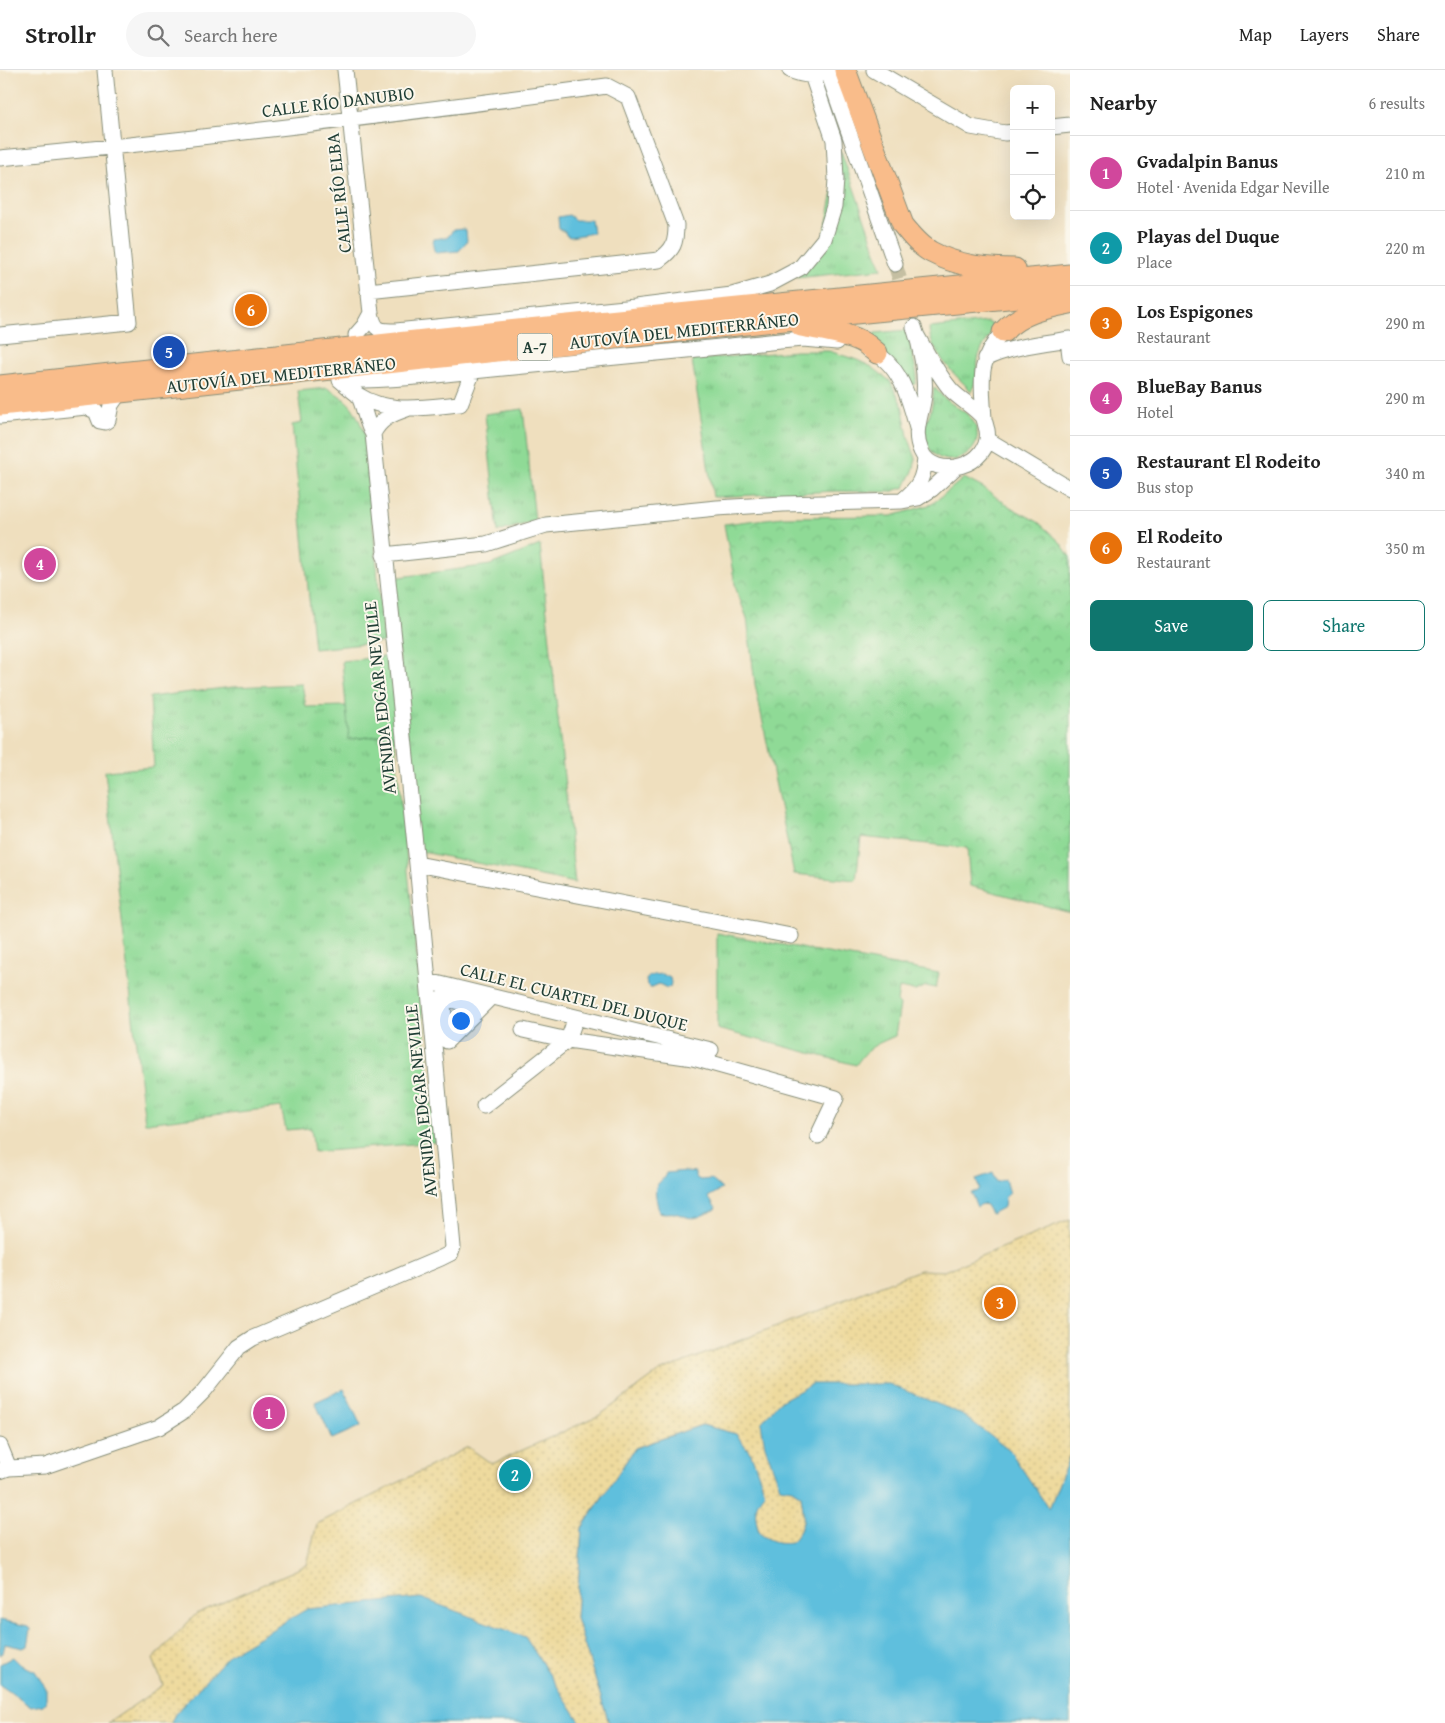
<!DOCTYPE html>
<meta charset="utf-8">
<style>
body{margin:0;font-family:"Gentium Book Plus",serif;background:#f6f6f6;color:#222}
.controls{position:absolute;right:15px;top:15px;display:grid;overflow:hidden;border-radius:8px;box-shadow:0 5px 20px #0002}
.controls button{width:45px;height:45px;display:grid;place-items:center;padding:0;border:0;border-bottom:1px solid #e0e0e0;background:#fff;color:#222;font:25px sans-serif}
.you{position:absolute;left:460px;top:950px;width:18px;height:18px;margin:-12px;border:4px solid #fff;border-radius:50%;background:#1a73e8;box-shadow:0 0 0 8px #1a73e833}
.badge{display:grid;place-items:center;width:32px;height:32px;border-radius:50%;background:#0f766e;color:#fff;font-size:16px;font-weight:700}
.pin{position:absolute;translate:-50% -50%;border:2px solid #fff;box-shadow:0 1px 5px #0006}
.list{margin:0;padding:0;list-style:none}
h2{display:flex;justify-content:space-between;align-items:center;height:65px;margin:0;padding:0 20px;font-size:21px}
h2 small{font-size:16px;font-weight:400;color:#767676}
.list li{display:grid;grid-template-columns:32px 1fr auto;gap:15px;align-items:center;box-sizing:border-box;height:75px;padding:0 20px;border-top:1px solid #e0e0e0}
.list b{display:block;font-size:19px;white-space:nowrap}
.list p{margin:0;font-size:16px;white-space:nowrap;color:#767676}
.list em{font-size:16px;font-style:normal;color:#767676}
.actions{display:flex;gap:10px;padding:15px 20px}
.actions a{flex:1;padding:11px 0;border:1px solid #0f766e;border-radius:8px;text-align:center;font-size:18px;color:#0f766e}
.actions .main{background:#0f766e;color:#fff}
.icon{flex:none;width:28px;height:28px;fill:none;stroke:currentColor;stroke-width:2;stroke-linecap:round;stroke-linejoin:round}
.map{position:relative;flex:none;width:1070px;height:1653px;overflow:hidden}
header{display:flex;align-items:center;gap:30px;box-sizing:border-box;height:70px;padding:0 25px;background:#fff;border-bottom:1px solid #e0e0e0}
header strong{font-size:24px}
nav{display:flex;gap:28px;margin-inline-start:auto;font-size:18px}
.search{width:350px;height:45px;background:#f6f6f6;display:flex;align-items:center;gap:12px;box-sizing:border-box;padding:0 18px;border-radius:28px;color:#767676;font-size:19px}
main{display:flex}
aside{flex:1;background:#fff}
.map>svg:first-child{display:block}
</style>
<header>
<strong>Strollr</strong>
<div class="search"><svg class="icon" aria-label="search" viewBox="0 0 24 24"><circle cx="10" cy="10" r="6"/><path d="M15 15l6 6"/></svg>Search here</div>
<nav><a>Map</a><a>Layers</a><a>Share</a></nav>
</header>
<main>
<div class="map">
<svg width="1070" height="1653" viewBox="0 0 1070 1653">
<defs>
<pattern id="grass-tufts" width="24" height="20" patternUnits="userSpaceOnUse" patternTransform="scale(1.25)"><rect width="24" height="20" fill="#8fda96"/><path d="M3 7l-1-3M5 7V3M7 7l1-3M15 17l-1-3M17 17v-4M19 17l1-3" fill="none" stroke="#7bbc82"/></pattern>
<pattern id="sand-dots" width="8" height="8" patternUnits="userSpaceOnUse" patternTransform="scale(1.25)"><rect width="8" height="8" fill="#eeda9e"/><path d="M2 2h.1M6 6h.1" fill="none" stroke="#ccbc89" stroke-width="1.8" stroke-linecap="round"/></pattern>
<pattern id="park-crowns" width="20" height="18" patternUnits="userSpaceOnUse" patternTransform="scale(1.25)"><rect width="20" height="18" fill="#8fda96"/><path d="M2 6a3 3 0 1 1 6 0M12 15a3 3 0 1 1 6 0" fill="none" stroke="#7bbc82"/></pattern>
</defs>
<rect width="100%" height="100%" fill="#fbf7ec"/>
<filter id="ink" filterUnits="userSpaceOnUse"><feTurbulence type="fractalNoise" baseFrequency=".02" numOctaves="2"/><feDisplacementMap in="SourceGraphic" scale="10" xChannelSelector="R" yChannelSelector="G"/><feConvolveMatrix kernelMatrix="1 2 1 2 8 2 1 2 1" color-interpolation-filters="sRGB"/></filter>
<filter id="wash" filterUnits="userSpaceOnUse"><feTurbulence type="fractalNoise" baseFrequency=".0096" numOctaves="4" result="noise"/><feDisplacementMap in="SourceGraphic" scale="20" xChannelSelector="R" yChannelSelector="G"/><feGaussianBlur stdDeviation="1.12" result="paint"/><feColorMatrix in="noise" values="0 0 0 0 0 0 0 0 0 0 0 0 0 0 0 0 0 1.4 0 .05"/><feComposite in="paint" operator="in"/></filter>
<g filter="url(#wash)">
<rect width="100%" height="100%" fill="#efdfbe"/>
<path fill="url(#grass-tufts)" stroke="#578c65" d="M 841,81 L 882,199 L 796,208 L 821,182 Z
M 988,252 L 996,257 C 990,266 983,275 979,285 C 976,296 978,312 971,321 C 955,304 930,283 929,258 Z
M 907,260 L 917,305 L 915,314 L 911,315 L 869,270 L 875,263 Z
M 796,281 L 829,281 L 857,290 L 872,297 L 890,311 L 902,335 L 908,366 L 916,389 L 913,401 L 905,417 L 890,422 L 837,421 L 713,427 L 692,290 Z
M 934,317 C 938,322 943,327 948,331 C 956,338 969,342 974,353 C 992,389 928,410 925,362 C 924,354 929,347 931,340 C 933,332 933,324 934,317 Z
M 327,318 C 350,331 354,337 364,362 L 384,572 L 314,579 L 292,355 L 302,353 L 298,321 Z
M 523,339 L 535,451 L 498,462 L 485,344 Z
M 540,475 L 575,813 L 418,781 L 392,508 L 490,495 Z
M 302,614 L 306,637 L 346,636 L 350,669 L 394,665 L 436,1072 L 314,1082 L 311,1058 L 286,1060 L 281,1037 L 145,1053 L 105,701 L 154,697 L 150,627 L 233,617 Z
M 717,863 L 939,903 L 936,918 L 926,916 L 916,921 L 899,918 L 897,932 L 900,935 L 895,966 C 875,975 869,976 856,995 L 717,959 Z"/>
<path fill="url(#sand-dots)" stroke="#868c69" d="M 1070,1150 L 1070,1385 L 1049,1439 L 1010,1381 L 792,1419 L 801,1425 C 804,1447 807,1455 791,1473 C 778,1474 770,1471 759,1464 L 755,1445 L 757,1431 L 751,1384 L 736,1364 L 702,1355 L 635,1378 L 582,1457 L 576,1548 L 609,1653 L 581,1653 L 525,1567 L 175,1644 L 171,1653 L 108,1653 L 163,1615 L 153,1589 L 196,1544 L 307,1495 L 317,1454 L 468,1377 L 492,1394 L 600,1345 L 659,1302 L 920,1200 L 944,1201 Z"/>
<path fill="url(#park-crowns)" stroke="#578c65" d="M 964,408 L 983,418 L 1012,438 L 1038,452 L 1060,472 L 1070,487 L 1070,842 L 970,816 L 967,778 L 861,767 L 856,810 L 794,804 L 755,614 L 747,548 L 736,519 L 724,454 L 783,447 L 892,446 L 932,434 Z"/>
<path fill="#8fda96" stroke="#578c65" d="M 390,586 L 397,664 L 349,669 L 342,591 Z"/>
<path fill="#5fbfdd" stroke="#3f7e88" d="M 569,145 L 575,150 L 591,150 L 593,163 L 570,167 L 566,165 L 565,162 L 559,159 L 558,147 Z
M 463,159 L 466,161 L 467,171 L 459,181 L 436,183 C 433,180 432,173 434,169 L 448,167 L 453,160 Z
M 662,904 L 670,908 L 671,913 L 670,917 L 667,918 L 659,914 L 650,918 L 647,915 L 646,910 C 650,904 655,905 662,904 Z
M 685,1101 L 695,1102 L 695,1107 L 700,1110 L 711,1109 L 722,1119 L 708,1127 L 716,1138 C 712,1142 709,1142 705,1144 C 691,1151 689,1147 675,1143 C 670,1142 665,1144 659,1142 C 658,1137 654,1121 656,1117 C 659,1111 664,1110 666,1103 Z
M 993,1103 L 997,1112 L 1005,1109 L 1009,1124 L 1005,1127 L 1004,1137 L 991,1144 L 986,1135 L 982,1134 L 977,1137 L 971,1123 L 977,1121 L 979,1118 L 976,1109 Z
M 812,1314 L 889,1314 L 962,1344 L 1010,1381 L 1049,1439 L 1070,1385 L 1070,1653 L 609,1653 L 576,1548 L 582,1458 L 635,1378 L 702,1355 L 736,1364 L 751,1384 L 765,1422 C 752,1436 755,1446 759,1463 C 770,1471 778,1474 791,1472 C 807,1456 804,1447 801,1425 L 792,1419 L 780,1417 L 765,1376 L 761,1353 L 779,1332 Z
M 344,1319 L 361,1356 L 332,1369 L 315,1332 Z
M 421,1528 L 525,1567 L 581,1653 L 171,1653 L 175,1644 L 230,1584 L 307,1539 Z
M 0,1550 L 28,1556 L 30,1559 L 27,1576 L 23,1578 L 5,1574 L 3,1583 L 0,1585 Z
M 13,1587 L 20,1594 L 35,1601 L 46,1619 L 46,1631 L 43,1635 L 31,1637 L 0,1615 L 0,1594 Z"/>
</g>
<g filter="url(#ink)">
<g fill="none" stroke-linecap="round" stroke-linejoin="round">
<path stroke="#c5bfa2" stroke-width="15" stroke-dasharray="15 8" stroke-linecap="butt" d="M 895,194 L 906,230"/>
<g stroke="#878e79" stroke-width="17">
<path id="minor" d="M 345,0 L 371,243 C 375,261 379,261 396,261 L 635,237 L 732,225 L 770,214 L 800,198 L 824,169 L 834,137 L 836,109 L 834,70 L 812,5
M 790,0 C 800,5 811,6 821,4
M 874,0 L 971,57 L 1005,63 L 1014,62
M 828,2 L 895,194
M 1051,57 L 1070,55
M 0,88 C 203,69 405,43 607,16 L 628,27 L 676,155 C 676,173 674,179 659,190 L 368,221
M 914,257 C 921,277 926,304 924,325 C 922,345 912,361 921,381 C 934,412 993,396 987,360 C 986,357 985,352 984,349 C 977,339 961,330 952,321 C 938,305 928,285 917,266
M 0,265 L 129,252 L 105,0
M 356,265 L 364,256 L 371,243
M 1068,270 L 1070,286
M 868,280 C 899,290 910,330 917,358
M 985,289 C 1007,277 1045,273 1070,269
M 340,310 C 346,315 352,321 358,325 C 389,345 426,337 460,334 L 473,301 L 780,271 L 803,269 L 837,272
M 340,310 C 385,311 429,306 473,301
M 0,346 L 86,337 L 96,341 L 100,351 L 105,352 L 108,350 L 111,335 L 120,322
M 984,349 C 982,313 976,291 1003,262
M 373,364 C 380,349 392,344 407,339
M 988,370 L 1070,419
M 903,430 C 919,417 923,409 925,389
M 384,485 L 486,474 L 546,455 L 717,438 L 783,434 L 902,431 L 918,428 L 932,419 L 956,397
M 417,794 L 791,866
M 428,911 L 711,980
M 480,938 L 442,927 L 447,971 L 491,927
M 576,947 L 568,970 L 693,988 L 836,1028 L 818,1066
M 523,960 L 568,970
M 484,1036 L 568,970
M 0,1376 L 9,1398
M 0,1401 L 9,1398 L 45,1396 L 159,1357 L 184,1341 L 204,1321 L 239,1277 L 253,1268 L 441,1188 L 451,1183 L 453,1177 L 417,794 L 373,364 C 365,352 365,337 358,325"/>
</g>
<g stroke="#878e79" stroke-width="23">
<path id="highway" d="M 845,0 L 903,155 C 911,165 920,176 931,182 C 957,196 986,199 1015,199
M 801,256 C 821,260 843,262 861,271 C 867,274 872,279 877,283
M 1003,262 C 1020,243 1045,238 1070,233
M 0,316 L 508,261 L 1070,205
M 0,335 L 774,251 L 1070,222"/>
</g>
<use href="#minor" stroke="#fff" stroke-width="15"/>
<use href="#highway" stroke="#f9bc8a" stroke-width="21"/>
</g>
</g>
<g text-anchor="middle" stroke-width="4" stroke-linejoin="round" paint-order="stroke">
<rect fill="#fbf7ec" stroke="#61756b" stroke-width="1" x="517.5" y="263.5" width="35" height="27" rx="4"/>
<g font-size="16" font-weight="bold" fill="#1f3d34">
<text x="535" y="283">A-7</text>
</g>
<g font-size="18" fill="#1f3d34" stroke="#fbf7ec">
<text transform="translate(338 32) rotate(-7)" y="6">CALLE RÍO DANUBIO</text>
<text transform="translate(339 123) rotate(-96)" y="6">CALLE RÍO ELBA</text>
<text transform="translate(684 261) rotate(-6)" y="6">AUTOVÍA DEL MEDITERRÁNEO</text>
<text transform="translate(281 305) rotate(-6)" y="6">AUTOVÍA DEL MEDITERRÁNEO</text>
<text transform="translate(380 628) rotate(-96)" y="6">AVENIDA EDGAR NEVILLE</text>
<text transform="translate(574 927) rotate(14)" y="6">CALLE EL CUARTEL DEL DUQUE</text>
<text transform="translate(421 1031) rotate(-96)" y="6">AVENIDA EDGAR NEVILLE</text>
</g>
</g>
</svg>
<div class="controls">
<button>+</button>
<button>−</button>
<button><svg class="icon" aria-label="locate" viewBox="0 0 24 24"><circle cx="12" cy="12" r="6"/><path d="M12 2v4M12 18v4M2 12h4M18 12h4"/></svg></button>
</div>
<div class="you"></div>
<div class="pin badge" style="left:269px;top:1343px;background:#d1479c">1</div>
<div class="pin badge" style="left:515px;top:1405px;background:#0f9aa8">2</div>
<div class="pin badge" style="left:1000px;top:1233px;background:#e8710a">3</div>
<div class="pin badge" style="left:40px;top:494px;background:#d1479c">4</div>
<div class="pin badge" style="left:169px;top:282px;background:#1a4fb4">5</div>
<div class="pin badge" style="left:251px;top:240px;background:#e8710a">6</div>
</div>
<aside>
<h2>Nearby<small>6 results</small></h2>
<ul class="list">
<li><span class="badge" style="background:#d1479c">1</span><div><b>Gvadalpin Banus</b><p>Hotel · Avenida Edgar Neville</p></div><em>210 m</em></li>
<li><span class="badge" style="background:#0f9aa8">2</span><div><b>Playas del Duque</b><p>Place</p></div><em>220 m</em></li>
<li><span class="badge" style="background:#e8710a">3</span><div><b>Los Espigones</b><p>Restaurant</p></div><em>290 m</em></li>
<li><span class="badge" style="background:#d1479c">4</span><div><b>BlueBay Banus</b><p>Hotel</p></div><em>290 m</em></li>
<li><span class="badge" style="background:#1a4fb4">5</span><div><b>Restaurant El Rodeito</b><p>Bus stop</p></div><em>340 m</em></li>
<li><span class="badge" style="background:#e8710a">6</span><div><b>El Rodeito</b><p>Restaurant</p></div><em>350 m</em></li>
</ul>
<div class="actions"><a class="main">Save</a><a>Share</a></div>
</aside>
</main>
